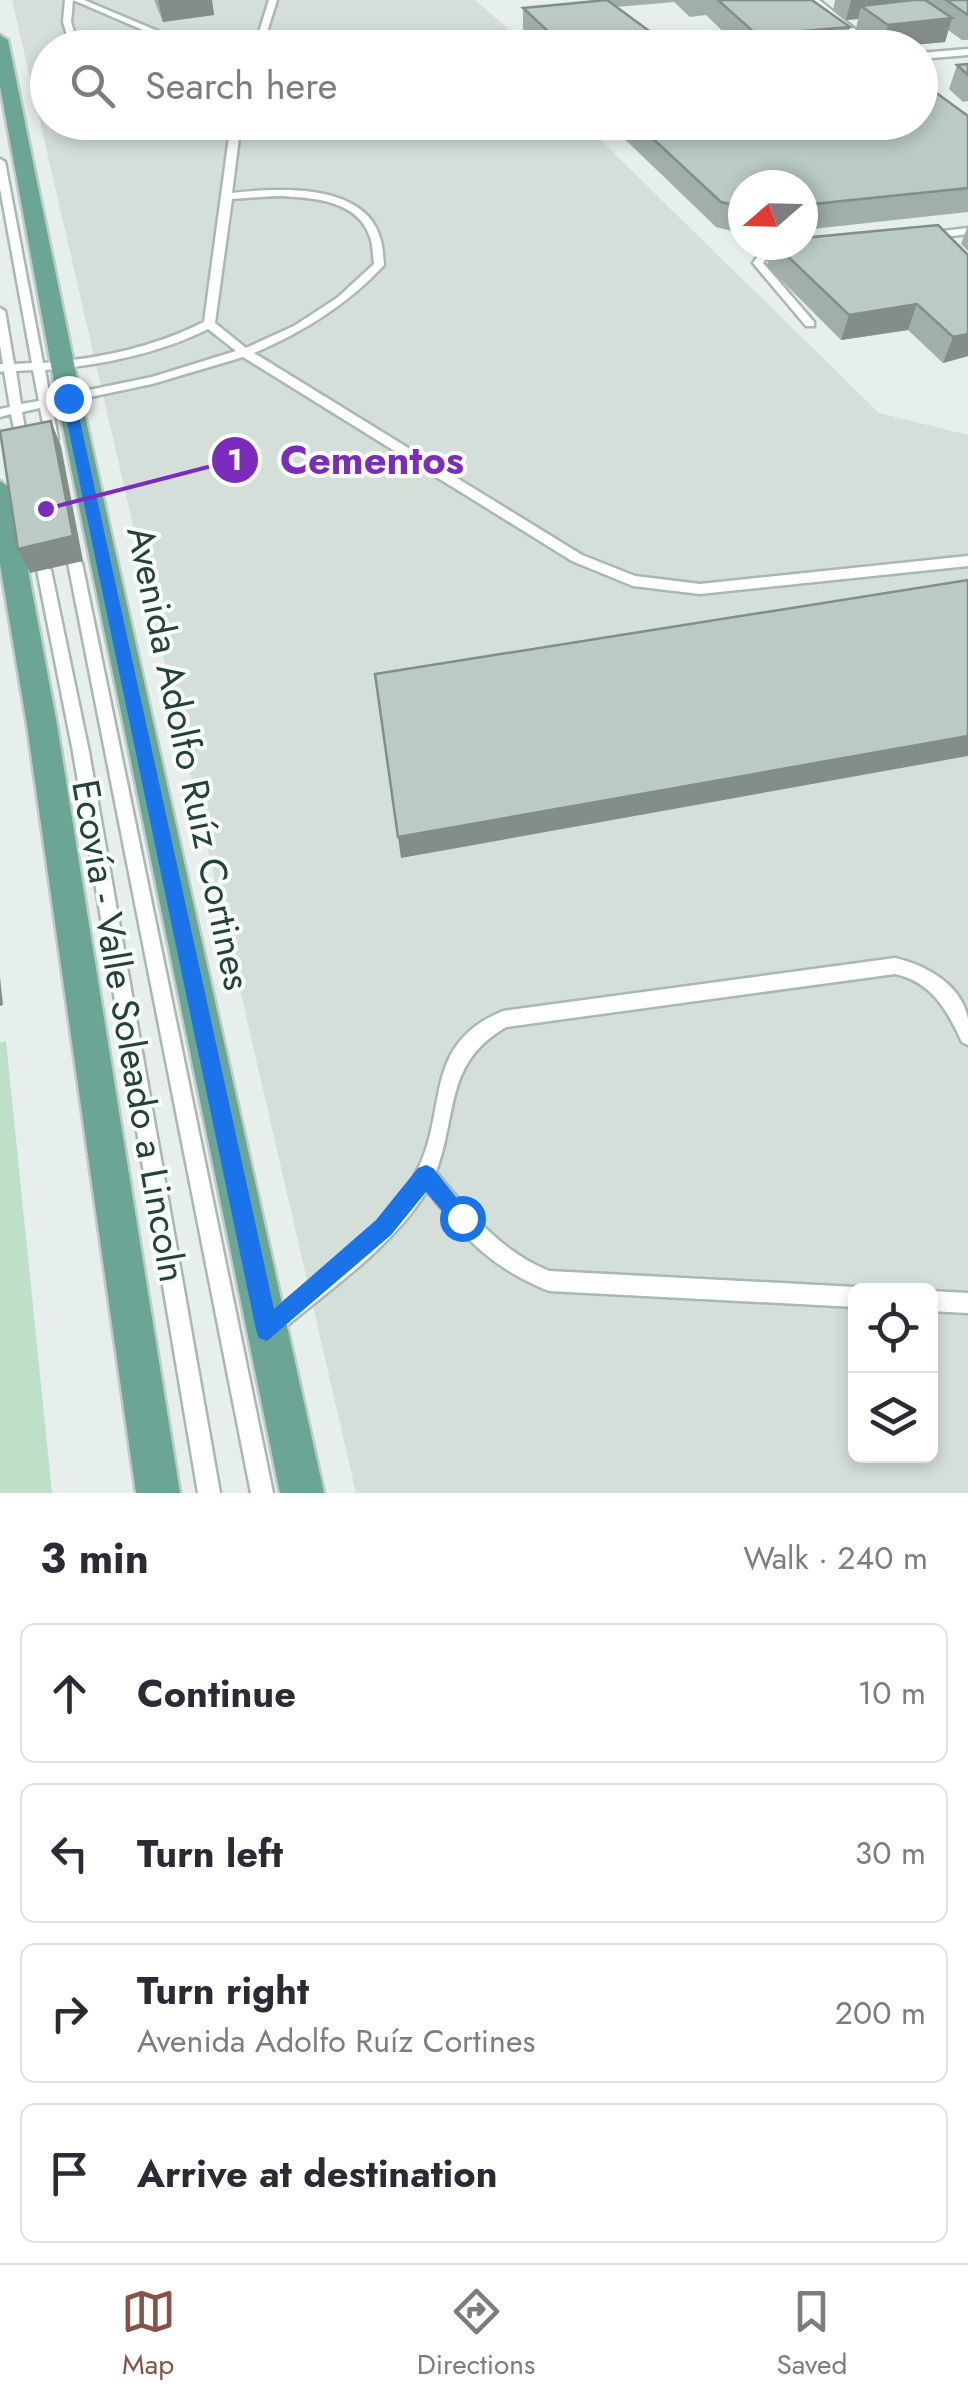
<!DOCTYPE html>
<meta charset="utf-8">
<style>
body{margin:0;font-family:Jost,sans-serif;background:#f2f2f3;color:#2b2b33}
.controls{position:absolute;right:30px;bottom:30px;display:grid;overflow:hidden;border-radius:15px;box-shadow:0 5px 15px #0003}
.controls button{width:90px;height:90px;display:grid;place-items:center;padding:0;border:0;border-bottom:2px solid #e1e1e2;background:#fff;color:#2b2b33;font:50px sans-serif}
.compass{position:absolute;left:728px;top:170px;width:90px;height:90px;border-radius:50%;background:#fff;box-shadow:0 5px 15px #0003;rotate:250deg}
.stop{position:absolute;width:30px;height:30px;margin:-22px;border:8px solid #1a73e8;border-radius:50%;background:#fff}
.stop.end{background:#1a73e8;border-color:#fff;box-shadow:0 2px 10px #0008}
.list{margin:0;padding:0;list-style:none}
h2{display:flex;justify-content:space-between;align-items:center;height:130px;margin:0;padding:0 40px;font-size:42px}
h2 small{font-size:32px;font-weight:400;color:#7c7c81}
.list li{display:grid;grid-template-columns:65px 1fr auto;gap:30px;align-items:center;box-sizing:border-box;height:140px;margin:0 20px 20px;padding:0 20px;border:2px solid #e1e1e2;border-radius:15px}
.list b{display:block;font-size:38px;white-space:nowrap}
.list p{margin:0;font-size:32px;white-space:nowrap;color:#7c7c81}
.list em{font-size:32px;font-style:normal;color:#7c7c81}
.icon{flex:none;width:55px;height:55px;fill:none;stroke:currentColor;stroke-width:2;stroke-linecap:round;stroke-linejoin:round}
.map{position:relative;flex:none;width:968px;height:1493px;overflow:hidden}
.search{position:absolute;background:#fff;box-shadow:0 5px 15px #0003;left:30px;right:30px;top:30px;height:110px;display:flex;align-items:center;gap:25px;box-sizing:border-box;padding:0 35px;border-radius:55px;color:#7c7c81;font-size:38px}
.sheet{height:770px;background:#fff}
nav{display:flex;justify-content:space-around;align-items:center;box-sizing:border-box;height:140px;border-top:2px solid #e1e1e2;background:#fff;font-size:28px;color:#7c7c81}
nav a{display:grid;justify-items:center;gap:5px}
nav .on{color:#855347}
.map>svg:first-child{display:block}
</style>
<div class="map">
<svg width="968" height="1493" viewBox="0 0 968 1493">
<rect width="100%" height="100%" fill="#e6efeb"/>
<path fill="#d4dfda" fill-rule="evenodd" d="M 12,0 L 475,0 L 529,47 L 48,48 L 48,122 L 583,123 L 879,413 L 968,435 L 968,1493 L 356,1493 ZM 856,1290 L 930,1290 L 930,1456 L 856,1456 Z"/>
<path fill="#bfe0c8" d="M 6,1041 L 52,1493 L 0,1493 L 0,1043 Z"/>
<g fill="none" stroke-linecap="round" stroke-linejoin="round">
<g stroke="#a8b8b2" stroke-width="5">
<path id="lane" d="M 65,0 L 84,0 L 198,48 L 185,48 L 73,0 L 71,22 L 79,48 L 71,48 L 63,22 Z
M 269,0 L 277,0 L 262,48 L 254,48 Z
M 968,49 L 968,55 L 920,59 L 920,53 Z
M 231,122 L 241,122 L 232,193 C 279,188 367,182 381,241 C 383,248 383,257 384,265 C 347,305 303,332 254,353 L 582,555 L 635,576 L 700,584 L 968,556 L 968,566 L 700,594 L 633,586 L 572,561 L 243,357 L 152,384 L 52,405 L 58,439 L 52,443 L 46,439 L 40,408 L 22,412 L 28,445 L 22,449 L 18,448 L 11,414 L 0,417 L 0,409 L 10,407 L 4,371 L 0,372 L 0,364 L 3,364 L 0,345 L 0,308 L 5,311 L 14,364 L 32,363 L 0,188 L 0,159 L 5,162 L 43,363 C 99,359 154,347 204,322 ZM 275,196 C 310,197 360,199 371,240 C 373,247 373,257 374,264 L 337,298 L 294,326 L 246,348 L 215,323 L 232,199 ZM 208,329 L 236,351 L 152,377 L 50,398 L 45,370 C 101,365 158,354 208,329 ZM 33,370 L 39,401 L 21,404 L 16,371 Z
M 968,228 L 968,234 L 927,239 L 922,236 L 927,233 Z
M 790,248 L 794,249 L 794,253 L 767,258 L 763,263 L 814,322 L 814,326 L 806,326 L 753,263 L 760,253 Z
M 75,558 L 82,563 L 273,1493 L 251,1493 L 68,563 Z
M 44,565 L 51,570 L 89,752 L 220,1493 L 198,1493 L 73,752 L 37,570 Z
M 895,958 C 926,965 962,985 968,1019 C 968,1027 968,1037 968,1045 L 962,1042 C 947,1010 932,982 895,974 L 506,1027 C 444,1063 458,1113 436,1172 C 469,1212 500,1251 549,1271 L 856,1287 L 863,1290 L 856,1290 L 856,1307 L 549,1291 C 490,1267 466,1239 427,1191 C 391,1249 328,1290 277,1334 L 270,1337 L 263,1334 L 260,1327 L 263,1320 C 311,1279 388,1227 417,1171 C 449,1109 421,1045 503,1011 Z
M 930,1291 L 968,1293 L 968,1313 L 930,1311 Z"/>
</g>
<g stroke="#a8b8b2" stroke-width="5">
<path id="street" d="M 801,0 L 819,0 L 878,48 L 859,48 Z"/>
</g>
<g stroke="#c2cac8" stroke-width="5">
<path id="primary" d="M 0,35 L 8,40 L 81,398 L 324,1493 L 280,1493 L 57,398 L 0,86 Z
M 0,481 L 13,490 L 57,725 L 180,1493 L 136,1493 L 27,725 L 0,564 Z"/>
</g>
<use href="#lane" fill="#fff" fill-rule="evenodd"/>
<use href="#street" fill="#fff" fill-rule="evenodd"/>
<use href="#primary" fill="#6aa596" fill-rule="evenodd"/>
</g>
<path fill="#a1aea9" d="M 154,0 L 212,0 L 214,15 L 163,22 Z
M 608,0 L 812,0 L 850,27 L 845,48 L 740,48 L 706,15 L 690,17 L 674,2 L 616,7 L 667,44 L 667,48 L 539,48 L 523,32 L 523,8 L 613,5 Z
M 835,0 L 968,0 L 968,40 L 962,40 L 948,30 L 945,42 L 880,48 L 856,29 L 858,19 L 846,20 L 833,10 Z
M 968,64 L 968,101 L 963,102 L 949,89 L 957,65 Z
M 968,116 L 968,212 L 803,230 L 803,185 L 743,185 L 743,234 L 716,227 L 607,122 L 920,122 Z
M 938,225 L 968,356 L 943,363 L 908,330 L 841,340 L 767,266 L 772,245 L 803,245 Z
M 968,225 L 968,251 L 961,244 Z"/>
<path fill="#838d89" d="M 158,0 L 212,0 L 214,15 L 163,22 Z
M 851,0 L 905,0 L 901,14 L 861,6 L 858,19 L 846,20 Z
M 952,18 L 945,42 L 882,48 L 888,25 Z
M 917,304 L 908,330 L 841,340 L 849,315 Z
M 968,334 L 968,356 L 943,363 L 953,337 Z
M 51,421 L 61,446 L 83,561 L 30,573 L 18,549 Z
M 968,736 L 968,756 L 401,858 L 398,837 Z
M 0,977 L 3,1005 L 0,1006 Z"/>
<path fill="#bbcac4" stroke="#838d89" stroke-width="2.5" d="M 607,0 L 667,44 L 631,48 L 566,48 L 523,8 Z
M 718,0 L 812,0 L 850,27 L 757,35 Z
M 913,0 L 925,0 L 952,18 L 888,25 L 861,6 Z
M 946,0 L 968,0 L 968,15 Z
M 968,64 L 968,75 L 957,65 Z
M 920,81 L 968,116 L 968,188 L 803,205 L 803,185 L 743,185 L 743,207 L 721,202 L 635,122 L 920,122 Z
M 938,225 L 968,255 L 968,334 L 953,337 L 917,304 L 849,315 L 776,245 L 803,245 L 803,238 Z
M 51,421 L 73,536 L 18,549 L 0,431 Z
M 968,580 L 968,736 L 398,837 L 375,674 Z"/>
<path fill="#1a73e8" d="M 68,394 L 75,398 L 274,1309 L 376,1220 L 418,1168 L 426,1165 L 433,1168 L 473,1218 L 470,1226 L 462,1229 L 455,1226 L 426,1192 L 391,1235 L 267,1341 L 259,1338 L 256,1330 L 62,398 Z"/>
<g text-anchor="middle" stroke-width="8" stroke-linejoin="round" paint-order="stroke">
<g font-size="38" fill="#24423a" stroke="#f7fbf9">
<text transform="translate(189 758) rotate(78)" y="13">Avenida Adolfo Ruíz Cortines</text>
<text transform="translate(129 1031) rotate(80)" y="13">Ecovía - Valle Soleado a Lincoln</text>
</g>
</g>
<path fill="none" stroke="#7b2cbf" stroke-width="4" d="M46 509L235 460"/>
<g fill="#7b2cbf" stroke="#f7fbf9" stroke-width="4">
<circle cx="46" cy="509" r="10"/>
<circle cx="235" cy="460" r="25"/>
</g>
<g font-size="30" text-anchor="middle" font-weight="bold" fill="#fff">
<text x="235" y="470">1</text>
</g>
<g font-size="40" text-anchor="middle" font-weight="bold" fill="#7b2cbf" stroke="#f7fbf9" stroke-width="8" stroke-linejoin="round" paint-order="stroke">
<text x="372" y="474">Cementos</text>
</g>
</svg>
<div class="controls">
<button><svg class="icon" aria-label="locate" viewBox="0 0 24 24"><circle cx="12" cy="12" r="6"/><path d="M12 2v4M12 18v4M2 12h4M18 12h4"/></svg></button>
<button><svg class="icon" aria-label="layers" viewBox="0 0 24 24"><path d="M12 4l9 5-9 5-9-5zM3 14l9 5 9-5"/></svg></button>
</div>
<svg class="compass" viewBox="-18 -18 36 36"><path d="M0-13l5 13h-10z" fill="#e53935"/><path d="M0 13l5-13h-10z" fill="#7c7c81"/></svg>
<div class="stop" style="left:462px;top:1218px"></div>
<div class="stop end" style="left:68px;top:398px"></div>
<div class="search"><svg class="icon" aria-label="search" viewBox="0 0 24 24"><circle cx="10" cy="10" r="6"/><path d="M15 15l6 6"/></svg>Search here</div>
</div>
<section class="sheet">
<h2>3 min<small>Walk · 240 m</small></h2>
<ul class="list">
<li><svg class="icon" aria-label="ahead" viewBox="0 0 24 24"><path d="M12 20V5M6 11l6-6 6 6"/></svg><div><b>Continue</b></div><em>10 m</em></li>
<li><svg class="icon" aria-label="left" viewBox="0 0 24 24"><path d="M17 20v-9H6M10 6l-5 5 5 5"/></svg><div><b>Turn left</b></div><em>30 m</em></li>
<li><svg class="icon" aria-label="right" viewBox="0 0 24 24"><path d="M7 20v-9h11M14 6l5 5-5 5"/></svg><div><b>Turn right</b><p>Avenida Adolfo Ruíz Cortines</p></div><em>200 m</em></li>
<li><svg class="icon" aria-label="arrive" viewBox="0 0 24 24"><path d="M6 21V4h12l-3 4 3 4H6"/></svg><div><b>Arrive at destination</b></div></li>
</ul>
</section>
<nav>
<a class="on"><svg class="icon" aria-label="map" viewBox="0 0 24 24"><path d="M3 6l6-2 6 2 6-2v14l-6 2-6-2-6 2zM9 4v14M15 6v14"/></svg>Map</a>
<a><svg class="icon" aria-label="directions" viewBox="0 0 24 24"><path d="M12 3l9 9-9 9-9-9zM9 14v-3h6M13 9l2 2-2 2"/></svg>Directions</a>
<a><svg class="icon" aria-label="saved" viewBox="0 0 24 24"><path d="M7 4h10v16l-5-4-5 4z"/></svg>Saved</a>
</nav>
